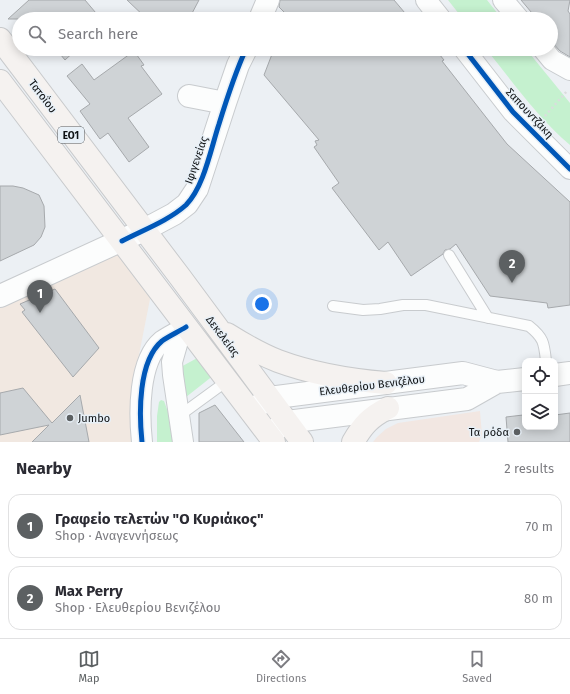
<!DOCTYPE html>
<meta charset="utf-8">
<style>
body{margin:0;font-family:"Fira Sans",sans-serif;background:#f7f7f7;color:#2b2b33}
.controls{position:absolute;right:12px;bottom:12px;display:grid;overflow:hidden;border-radius:8px;box-shadow:0 2px 10px #0003}
.controls button{width:36px;height:36px;display:grid;place-items:center;padding:0;border:0;border-bottom:1px solid #e1e1e2;background:#fff;color:#2b2b33;font:20px sans-serif}
.you{position:absolute;left:262px;top:304px;width:14px;height:14px;margin:-10px;border:3px solid #fff;border-radius:50%;background:#1a73e8;box-shadow:0 0 0 6px #1a73e833}
.badge{display:grid;place-items:center;width:26px;height:26px;border-radius:50%;background:#5c6062;color:#fff;font-size:13px;font-weight:700}
.pin{position:absolute;translate:-50% -33px;filter:drop-shadow(0 1px 2px #0008)}
.pin::after{content:'';position:absolute;top:21px;width:14px;height:12px;background:inherit;clip-path:polygon(0 0,100% 0,50% 100%)}
.list{margin:0;padding:0;list-style:none}
h2{display:flex;justify-content:space-between;align-items:center;height:52px;margin:0;padding:0 16px;font-size:17px}
h2 small{font-size:13px;font-weight:400;color:#7c7c81}
.list li{display:grid;grid-template-columns:26px 1fr auto;gap:12px;align-items:center;box-sizing:border-box;height:64px;margin:0 8px 8px;padding:0 8px;border:1px solid #e1e1e2;border-radius:12px}
.list b{display:block;font-size:15px;white-space:nowrap}
.list p{margin:0;font-size:13px;white-space:nowrap;color:#7c7c81}
.list em{font-size:13px;font-style:normal;color:#7c7c81}
.icon{flex:none;width:22px;height:22px;fill:none;stroke:currentColor;stroke-width:2;stroke-linecap:round;stroke-linejoin:round}
.map{position:relative;flex:none;width:570px;height:442px;overflow:hidden}
.search{position:absolute;background:#fff;box-shadow:0 2px 10px #0003;left:12px;right:12px;top:12px;height:44px;display:flex;align-items:center;gap:10px;box-sizing:border-box;padding:0 14px;border-radius:22px;color:#7c7c81;font-size:15px}
.sheet{height:196px;background:#fff}
nav{display:flex;justify-content:space-around;align-items:center;box-sizing:border-box;height:56px;border-top:1px solid #e1e1e2;background:#fff;font-size:11px;color:#7c7c81}
nav a{display:grid;justify-items:center;gap:2px}
nav .on{color:#5c6062}
.map>svg:first-child{display:block}
</style>
<div class="map">
<svg width="570" height="442" viewBox="0 0 570 442">
<rect width="100%" height="100%" fill="#ecf0f4"/>
<path fill="#f1e8e1" d="M 121,251 L 151,294 L 137,365 L 132,442 L 0,442 L 0,308 Z"/>
<path fill="#f2e7e2" d="M 480,411 L 482,435 L 479,442 L 373,442 L 377,437 L 386,429 L 398,423 Z"/>
<path fill="#c5f1cf" d="M 448,0 L 487,0 L 502,19 L 463,19 Z
M 486,49 L 526,49 L 570,103 L 570,145 C 538,118 513,82 486,49 Z
M 201,356 L 214,375 L 181,401 L 180,399 L 169,421 L 173,442 L 157,442 L 157,416 L 159,402 L 161,400 L 164,401 L 168,412 L 180,394 L 177,369 Z"/>
<path fill="#cfd3d6" stroke="#a6a9ac" d="M 29,0 L 85,0 L 101,19 L 8,19 Z
M 127,0 L 199,0 L 189,19 L 147,19 Z
M 280,0 L 394,0 L 410,19 L 291,19 L 279,7 Z
M 521,0 L 570,0 L 568,11 L 570,14 L 570,57 L 560,51 L 551,41 L 551,19 L 537,19 Z
M 56,49 L 77,49 L 65,60 Z
M 274,49 L 435,49 L 444,60 L 442,61 L 507,144 L 570,202 L 570,305 L 548,308 L 547,303 L 490,296 L 456,244 L 450,249 L 445,250 L 443,254 L 411,276 L 388,242 L 379,250 L 332,188 L 339,183 L 314,147 L 317,145 L 315,141 L 319,140 L 264,75 Z
M 134,51 L 144,65 L 141,66 L 162,94 L 128,118 L 149,147 L 129,162 L 108,133 L 100,139 L 80,111 L 90,104 L 67,76 L 82,64 L 94,80 Z
M 0,186 L 13,186 L 23,188 L 39,195 L 44,206 L 45,227 L 41,237 L 34,245 L 0,261 Z
M 55,289 L 99,348 L 73,377 L 22,312 L 25,310 L 20,304 Z
M 23,388 L 52,423 L 80,395 L 89,442 L 32,442 L 49,425 L 0,435 L 0,393 Z
M 215,405 L 244,442 L 199,442 L 199,413 Z
M 570,413 L 570,442 L 508,442 L 506,417 L 523,415 L 524,419 L 525,419 L 525,427 L 555,427 L 555,415 Z"/>
<g fill="none" stroke-linecap="round" stroke-linejoin="round">
<g stroke="#c8cbce" stroke-width="12">
<path id="lane" d="M 449,255 L 488,318
M 333,306 L 363,310 L 380,309 L 403,305 L 426,305 L 529,326 C 544,338 544,343 546,361
M 179,416 L 227,381"/>
</g>
<g stroke="#c8cbce" stroke-width="22">
<path id="street" d="M 426,0 L 441,19
M 503,0 L 519,19
M 464,49 L 513,112 L 570,169
M 543,49 L 552,60 L 570,70
M 142,442 C 139,414 138,361 162,341 C 169,336 178,332 186,327
M 183,442 L 173,375 L 172,362 L 178,341 L 186,327"/>
</g>
<g stroke="#c8cbce" stroke-width="24">
<path id="secondary" d="M 260,19 L 268,0
M 189,96 L 225,103
M 0,296 L 144,230 L 174,214 L 187,204 L 197,189 L 225,103 L 238,65 L 246,49
M 555,375 L 570,373
M 251,411 L 269,398 L 463,373 L 497,382 L 525,379
M 273,431 L 287,422 L 467,399 L 497,382"/>
</g>
<g stroke="#c8cacc" stroke-width="24">
<path id="primary" d="M 0,39 L 180,277 L 302,442
M 0,81 L 274,442
M 227,334 C 243,344 260,354 278,361 C 313,374 349,380 386,383
M 353,442 C 363,425 370,417 388,408"/>
</g>
<path stroke="#dbdcde" stroke-width="2.5" stroke-dasharray="2 3" stroke-linecap="butt" d="M 545,116 L 567,91"/>
<use href="#lane" stroke="#fcfdfd" stroke-width="10"/>
<use href="#street" stroke="#fcfdfd" stroke-width="20"/>
<use href="#secondary" stroke="#fcfdfd" stroke-width="22"/>
<use href="#primary" stroke="#f5f2f0" stroke-width="22"/>
<g stroke="#e8f0f7" stroke-width="8">
<path id="cycleway" d="M 464,49 L 513,112 L 570,169
M 122,241 C 143,230 168,221 186,205 C 204,187 211,148 219,124 C 227,98 235,73 246,49
M 142,442 C 139,414 138,361 162,341 C 169,336 178,332 186,327"/>
</g>
<use href="#cycleway" stroke="#0057b8" stroke-width="5"/>
</g>
<g fill="#5c6062" stroke="#e8f0f7" stroke-width="1.5">
<circle cx="70" cy="418" r="4"/>
<circle cx="517" cy="432" r="4"/>
</g>
<g text-anchor="middle" stroke-width="3" stroke-linejoin="round" paint-order="stroke">
<rect fill="#e8f0f7" stroke="#505558" stroke-width="1" x="58" y="127" width="26" height="16" rx="3"/>
<g font-size="10" font-weight="bold" fill="#0f1214">
<text x="71" y="139">ΕΟ1</text>
</g>
<g font-size="11" fill="#0f1214" stroke="#e8f0f7">
<text transform="translate(43 96) rotate(53)" y="4">Τατοΐου</text>
<text transform="translate(530 113) rotate(47)" y="4">Σαπουντζάκη</text>
<text transform="translate(196 160) rotate(-71)" y="4">Ιφιγενείας</text>
<text transform="translate(223 336) rotate(53)" y="4">Δεκελείας</text>
<text transform="translate(372 385) rotate(-7)" y="4">Ελευθερίου Βενιζέλου</text>
</g>
<g font-size="11" fill="#0f1214" stroke="#e8f0f7" text-anchor="start">
<text x="78" y="422">Jumbo</text>
<text x="509" y="436" text-anchor="end">Τα ρόδα</text>
</g>
</g>
</svg>
<div class="controls">
<button><svg class="icon" aria-label="locate" viewBox="0 0 24 24"><circle cx="12" cy="12" r="6"/><path d="M12 2v4M12 18v4M2 12h4M18 12h4"/></svg></button>
<button><svg class="icon" aria-label="layers" viewBox="0 0 24 24"><path d="M12 4l9 5-9 5-9-5zM3 14l9 5 9-5"/></svg></button>
</div>
<div class="you"></div>
<div class="pin badge" style="left:40px;top:313px">1</div>
<div class="pin badge" style="left:512px;top:283px">2</div>
<div class="search"><svg class="icon" aria-label="search" viewBox="0 0 24 24"><circle cx="10" cy="10" r="6"/><path d="M15 15l6 6"/></svg>Search here</div>
</div>
<section class="sheet">
<h2>Nearby<small>2 results</small></h2>
<ul class="list">
<li><span class="badge">1</span><div><b>Γραφείο τελετών &quot;Ο Κυριάκος&quot;</b><p>Shop · Αναγεννήσεως</p></div><em>70 m</em></li>
<li><span class="badge">2</span><div><b>Max Perry</b><p>Shop · Ελευθερίου Βενιζέλου</p></div><em>80 m</em></li>
</ul>
</section>
<nav>
<a class="on"><svg class="icon" aria-label="map" viewBox="0 0 24 24"><path d="M3 6l6-2 6 2 6-2v14l-6 2-6-2-6 2zM9 4v14M15 6v14"/></svg>Map</a>
<a><svg class="icon" aria-label="directions" viewBox="0 0 24 24"><path d="M12 3l9 9-9 9-9-9zM9 14v-3h6M13 9l2 2-2 2"/></svg>Directions</a>
<a><svg class="icon" aria-label="saved" viewBox="0 0 24 24"><path d="M7 4h10v16l-5-4-5 4z"/></svg>Saved</a>
</nav>
